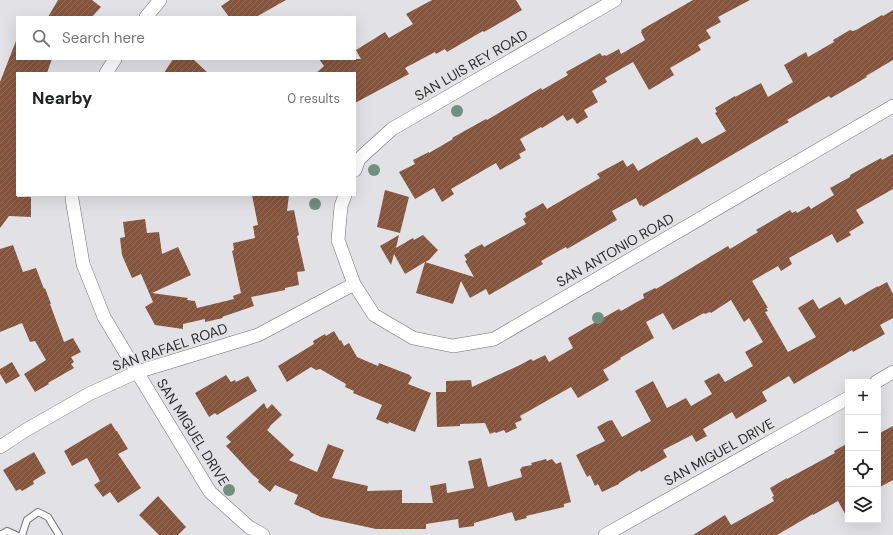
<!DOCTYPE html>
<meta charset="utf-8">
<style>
body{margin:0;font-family:"DM Sans",sans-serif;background:#f2f2f2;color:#202124}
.controls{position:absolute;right:12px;bottom:12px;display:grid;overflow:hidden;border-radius:0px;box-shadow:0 4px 16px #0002}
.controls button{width:36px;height:36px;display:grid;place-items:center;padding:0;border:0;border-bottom:1px solid #e0e0e0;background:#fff;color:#202124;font:20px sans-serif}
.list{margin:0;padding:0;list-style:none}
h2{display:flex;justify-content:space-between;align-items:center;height:52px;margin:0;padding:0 16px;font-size:17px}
h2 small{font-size:13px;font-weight:400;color:#757577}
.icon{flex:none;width:22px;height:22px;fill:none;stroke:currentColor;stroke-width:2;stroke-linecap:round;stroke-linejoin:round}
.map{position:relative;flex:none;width:893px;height:535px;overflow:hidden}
.search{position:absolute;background:#fff;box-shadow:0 4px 16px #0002;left:16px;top:16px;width:340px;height:44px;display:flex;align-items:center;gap:10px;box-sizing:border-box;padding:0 14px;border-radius:0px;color:#757577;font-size:15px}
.panel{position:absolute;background:#fff;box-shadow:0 4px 16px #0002;left:16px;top:72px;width:340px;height:124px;border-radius:0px}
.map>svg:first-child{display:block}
</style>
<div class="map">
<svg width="893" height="535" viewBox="0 0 893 535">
<defs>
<pattern id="building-hatch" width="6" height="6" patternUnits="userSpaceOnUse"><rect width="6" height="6" fill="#85543d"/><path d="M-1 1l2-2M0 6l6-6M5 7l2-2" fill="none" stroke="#946f5e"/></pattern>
</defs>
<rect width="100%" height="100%" fill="#e2e2e6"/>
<path fill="url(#building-hatch)" d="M 58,0 L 92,0 L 101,7 L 92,17 L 48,17 Z
M 230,0 L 286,0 L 256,17 L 229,17 L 221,6 Z
M 432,0 L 516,0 L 522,10 L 484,32 L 483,31 L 447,52 L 445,49 L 436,54 L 435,52 L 405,68 L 409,74 L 355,103 L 355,73 L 316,73 L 324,66 L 319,59 L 361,59 L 356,50 L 385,32 L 389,38 L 413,24 L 406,14 Z
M 693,0 L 750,0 L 718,17 L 721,22 L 706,30 L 711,38 L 698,45 L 701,50 L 670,68 L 674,75 L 649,90 L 633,62 L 605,78 L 607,82 L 592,91 L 598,102 L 584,110 L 588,117 L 577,124 L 573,118 L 567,121 L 563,115 L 542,128 L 541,127 L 520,139 L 526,150 L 519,154 L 521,158 L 500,170 L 496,163 L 451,189 L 454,194 L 442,202 L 434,188 L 415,199 L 399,172 L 415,164 L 413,160 L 429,152 L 429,153 L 453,139 L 452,138 L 486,119 L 487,120 L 541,88 L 542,90 L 568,75 L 566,72 L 600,53 L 602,56 L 605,55 L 606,56 L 619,49 L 621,54 L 645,40 L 641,32 L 642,31 L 641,30 Z
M 893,10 L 893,60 L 866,76 L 867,77 L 831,98 L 829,96 L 787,120 L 789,122 L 773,131 L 643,207 L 642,205 L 640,206 L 636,198 L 612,211 L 617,220 L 567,249 L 566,247 L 541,261 L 543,264 L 489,295 L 486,289 L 470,298 L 461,281 L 453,304 L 416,293 L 425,262 L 405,274 L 394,254 L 391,265 L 380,246 L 399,235 L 396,248 L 413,238 L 414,240 L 423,235 L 438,250 L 429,260 L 425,262 L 474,277 L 465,261 L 467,260 L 464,255 L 470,252 L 469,251 L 482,244 L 484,247 L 526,224 L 523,219 L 526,217 L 525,213 L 543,203 L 547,209 L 600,178 L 597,174 L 623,160 L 627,167 L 633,163 L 638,171 L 697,137 L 702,144 L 726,131 L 715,113 L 717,112 L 715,108 L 735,96 L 735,97 L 761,83 L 768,97 L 793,82 L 784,65 L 806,52 L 808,57 L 834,42 L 833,40 L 850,30 L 853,31 L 856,30 L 882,15 L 883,16 Z
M 16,41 L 17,59 L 52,59 L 47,73 L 17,73 L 17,197 L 31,197 L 31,217 L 9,216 L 0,228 L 0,82 Z
M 173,59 L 193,59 L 208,73 L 164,73 Z
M 893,154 L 893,189 L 856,210 L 864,223 L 849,232 L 851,235 L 837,243 L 832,234 L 789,258 L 792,264 L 781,271 L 778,266 L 752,281 L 768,308 L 766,308 L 768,311 L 765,312 L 788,352 L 816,337 L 798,308 L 813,299 L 819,309 L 840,297 L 845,305 L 878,286 L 878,287 L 887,282 L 893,294 L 893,318 L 880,325 L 885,334 L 853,352 L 852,350 L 794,384 L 789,376 L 762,392 L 767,401 L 736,419 L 732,412 L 703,429 L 707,436 L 696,442 L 692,435 L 663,450 L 667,457 L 641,472 L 640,470 L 619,483 L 619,484 L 602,492 L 598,484 L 595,486 L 590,475 L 587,477 L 576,455 L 605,441 L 597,427 L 608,421 L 612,420 L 622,437 L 651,421 L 635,391 L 653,381 L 667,408 L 686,398 L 691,406 L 712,394 L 704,381 L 719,373 L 725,382 L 753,366 L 745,352 L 763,342 L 749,318 L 744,322 L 731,300 L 711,313 L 710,312 L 705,314 L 704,313 L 673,330 L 663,313 L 646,322 L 654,338 L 620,358 L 621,359 L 603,370 L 609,380 L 578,398 L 571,387 L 520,416 L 522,420 L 515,423 L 517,428 L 506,433 L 504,430 L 496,433 L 495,432 L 490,434 L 485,423 L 460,424 L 460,426 L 437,427 L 436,392 L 446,392 L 446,381 L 471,380 L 472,387 L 520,365 L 531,359 L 533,361 L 545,355 L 549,362 L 573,348 L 568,338 L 585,328 L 619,309 L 621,311 L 644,298 L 643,294 L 655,288 L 656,289 L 728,246 L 730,249 L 758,232 L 756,230 L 790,210 L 792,213 L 796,211 L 797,213 L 809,206 L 811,209 L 834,195 L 830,188 L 850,177 L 850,175 L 881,158 L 882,160 Z
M 385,190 L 409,197 L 400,233 L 377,227 Z
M 252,195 L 289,195 L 287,211 L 294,210 L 299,235 L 297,236 L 305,271 L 297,272 L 299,285 L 285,288 L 285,290 L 251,297 L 254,306 L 222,317 L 223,318 L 205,322 L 205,319 L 183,324 L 183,329 L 155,325 L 145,307 L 153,302 L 141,274 L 132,278 L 122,255 L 120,238 L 125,237 L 123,222 L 145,219 L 147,233 L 159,232 L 162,254 L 178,247 L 191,275 L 152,293 L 188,298 L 187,300 L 195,301 L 197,308 L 234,299 L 233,296 L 241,293 L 232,251 L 234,250 L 233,243 L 255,238 L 253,226 L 258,225 Z
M 13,245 L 23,272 L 36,268 L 44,289 L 45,288 L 51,304 L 50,304 L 64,342 L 73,338 L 81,352 L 71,357 L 74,362 L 71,364 L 74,368 L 48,383 L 49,384 L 35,392 L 24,374 L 46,360 L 35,341 L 30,342 L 22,323 L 0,332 L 0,249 Z
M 334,331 L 340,341 L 341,340 L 344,346 L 349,343 L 357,357 L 378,366 L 379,363 L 410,375 L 410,376 L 412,377 L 408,384 L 431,393 L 415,432 L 389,422 L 388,424 L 376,419 L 382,405 L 353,393 L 354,391 L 345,387 L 346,384 L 320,369 L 316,370 L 311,367 L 287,382 L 278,366 L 314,344 L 313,341 L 325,334 L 326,336 Z
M 12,362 L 20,376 L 6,384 L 0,374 L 0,369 Z
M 226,375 L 231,382 L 235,380 L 236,382 L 248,376 L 257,391 L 217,415 L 215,413 L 209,417 L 195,393 Z
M 264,403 L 267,409 L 272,404 L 282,415 L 270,426 L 270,427 L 267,430 L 294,455 L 289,460 L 317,472 L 328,444 L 344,450 L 332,478 L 368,486 L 367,491 L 402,490 L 402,503 L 433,503 L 430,486 L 446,483 L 447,493 L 474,488 L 468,461 L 481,458 L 488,487 L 522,477 L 520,469 L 522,468 L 521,467 L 532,465 L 531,463 L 546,459 L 547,461 L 552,459 L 556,464 L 561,462 L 571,502 L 564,504 L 564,507 L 526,516 L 527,518 L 515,521 L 512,512 L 474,523 L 474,526 L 459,528 L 458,519 L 426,524 L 426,529 L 376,529 L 321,517 L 310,512 L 310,511 L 294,504 L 298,495 L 275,485 L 270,492 L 258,482 L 259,480 L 253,475 L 226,446 L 231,442 L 226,437 Z
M 111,423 L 116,431 L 117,431 L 128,449 L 118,454 L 141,488 L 118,503 L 110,492 L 103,497 L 94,485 L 100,481 L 87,458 L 72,466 L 64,451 Z
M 893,426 L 893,480 L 878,488 L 878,434 Z
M 848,443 L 848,519 L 838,501 L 813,515 L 813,514 L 777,535 L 693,535 L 725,515 L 731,525 L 774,501 L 772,497 L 774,496 L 770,488 L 787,478 L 787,479 L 835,453 L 834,451 Z
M 34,452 L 46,473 L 33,481 L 34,484 L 22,491 L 20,489 L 16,491 L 3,470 Z
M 158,496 L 186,527 L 178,535 L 159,535 L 139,515 Z"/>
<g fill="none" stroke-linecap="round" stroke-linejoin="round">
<g stroke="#6f6f72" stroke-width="8">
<path id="lane" d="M 0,535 L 7,531 L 16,535
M 22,535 L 27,520 L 38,512 L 48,517 L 59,535"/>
</g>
<g stroke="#6f6f72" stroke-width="14">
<path id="street" d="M 146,17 L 160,0
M 106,73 L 115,59
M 355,170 L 359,159 L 392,129 L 615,0
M 72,195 L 72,199 L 83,264 L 104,317 L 137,372 L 210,492 L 249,527 L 263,535
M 345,195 L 341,206 L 338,240 L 354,284 L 374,315 L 413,338 L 453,346 L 494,339 L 893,106
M 876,382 L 893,372
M 0,447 L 26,430 L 89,394 L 137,372 L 258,335 L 354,284
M 605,535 L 848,398"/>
</g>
<use href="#lane" stroke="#fff" stroke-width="6"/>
<use href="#street" stroke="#fff" stroke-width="13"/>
</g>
<g fill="#71907e">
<circle cx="457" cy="111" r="6"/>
<circle cx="374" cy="170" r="6"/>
<circle cx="315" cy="204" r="6"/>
<circle cx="598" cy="318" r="6"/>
<circle cx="229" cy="490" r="6"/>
</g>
<g text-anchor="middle" stroke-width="4" stroke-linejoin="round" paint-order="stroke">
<g font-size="14" fill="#2c2c2d" stroke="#e2e2e6">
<text transform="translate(471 65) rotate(-30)" y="5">SAN LUIS REY ROAD</text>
<text transform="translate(615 250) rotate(-30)" y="5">SAN ANTONIO ROAD</text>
<text transform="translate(170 347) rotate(-19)" y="5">SAN RAFAEL ROAD</text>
<text transform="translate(193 432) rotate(58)" y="5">SAN MIGUEL DRIVE</text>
<text transform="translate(719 452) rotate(-29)" y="5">SAN MIGUEL DRIVE</text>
</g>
</g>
</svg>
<div class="controls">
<button>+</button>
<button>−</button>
<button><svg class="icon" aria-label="locate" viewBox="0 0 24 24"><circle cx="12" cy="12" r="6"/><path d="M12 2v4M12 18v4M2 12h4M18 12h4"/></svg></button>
<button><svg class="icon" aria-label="layers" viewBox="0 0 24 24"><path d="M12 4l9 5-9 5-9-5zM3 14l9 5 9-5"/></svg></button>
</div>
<div class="search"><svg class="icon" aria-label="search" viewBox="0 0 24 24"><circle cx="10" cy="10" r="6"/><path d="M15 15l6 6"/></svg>Search here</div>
<section class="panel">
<h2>Nearby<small>0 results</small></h2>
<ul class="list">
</ul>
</section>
</div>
